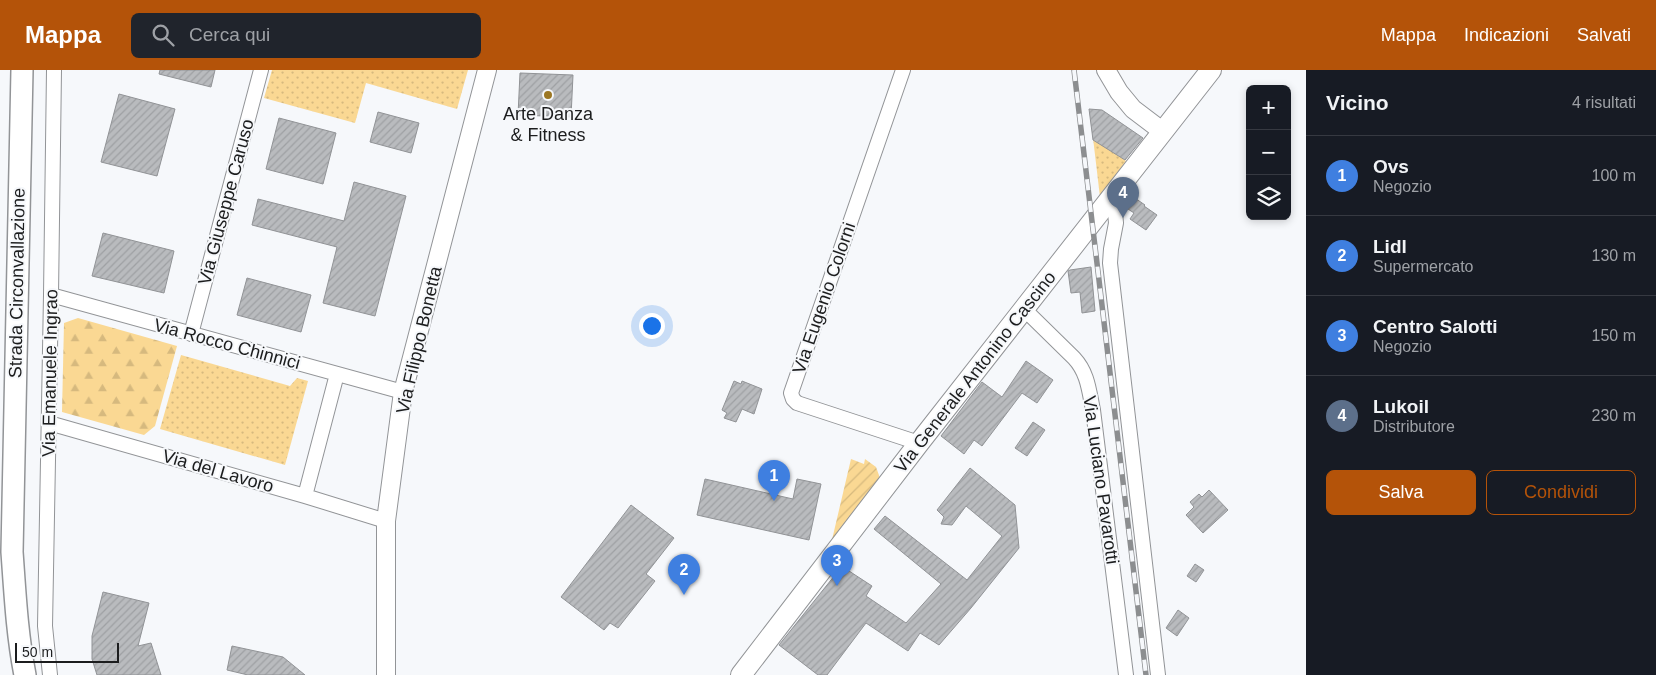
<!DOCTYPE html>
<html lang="it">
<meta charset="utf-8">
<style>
body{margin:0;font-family:Helvetica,sans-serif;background:#20242c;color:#f1f3f6}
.controls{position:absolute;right:15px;top:15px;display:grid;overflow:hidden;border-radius:8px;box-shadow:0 2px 8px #0003}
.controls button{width:45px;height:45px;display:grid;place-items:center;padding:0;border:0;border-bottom:1px solid #363941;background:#171b24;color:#f1f3f6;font:25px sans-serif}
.scale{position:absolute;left:15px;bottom:12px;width:104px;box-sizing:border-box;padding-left:5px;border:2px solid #1c1d1e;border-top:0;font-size:14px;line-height:18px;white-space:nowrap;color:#1c1d1e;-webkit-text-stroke:4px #f6f8fb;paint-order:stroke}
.you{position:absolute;left:651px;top:255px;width:18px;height:18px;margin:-12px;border:4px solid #fff;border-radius:50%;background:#1a73e8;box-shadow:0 0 0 8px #1a73e833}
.badge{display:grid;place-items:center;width:32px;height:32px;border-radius:50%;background:#b45309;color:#fff;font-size:16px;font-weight:700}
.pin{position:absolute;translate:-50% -41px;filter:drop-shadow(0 1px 2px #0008)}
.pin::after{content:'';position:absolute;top:26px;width:18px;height:15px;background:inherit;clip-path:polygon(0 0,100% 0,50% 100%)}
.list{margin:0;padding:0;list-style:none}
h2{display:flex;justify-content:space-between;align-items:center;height:65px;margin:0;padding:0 20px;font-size:21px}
h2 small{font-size:16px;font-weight:400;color:#9ea1a6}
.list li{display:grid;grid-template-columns:32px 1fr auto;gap:15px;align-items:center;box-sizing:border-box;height:80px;padding:0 20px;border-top:1px solid #363941}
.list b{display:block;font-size:19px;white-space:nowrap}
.list p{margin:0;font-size:16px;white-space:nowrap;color:#9ea1a6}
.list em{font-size:16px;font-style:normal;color:#9ea1a6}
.actions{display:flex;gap:10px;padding:15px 20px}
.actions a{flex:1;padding:11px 0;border:1px solid #b45309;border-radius:8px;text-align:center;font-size:18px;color:#b45309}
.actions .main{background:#b45309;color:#fff}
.icon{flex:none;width:28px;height:28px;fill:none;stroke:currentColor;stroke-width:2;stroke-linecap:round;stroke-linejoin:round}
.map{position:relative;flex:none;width:1306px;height:605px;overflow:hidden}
header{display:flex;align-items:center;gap:30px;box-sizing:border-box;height:70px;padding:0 25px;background:#b45309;color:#fff}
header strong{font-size:24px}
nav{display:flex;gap:28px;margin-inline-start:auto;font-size:18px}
.search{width:350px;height:45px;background:#20242c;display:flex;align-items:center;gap:12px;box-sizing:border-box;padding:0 18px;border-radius:8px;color:#9ea1a6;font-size:19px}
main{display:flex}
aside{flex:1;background:#171b24}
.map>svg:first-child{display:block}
</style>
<header>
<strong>Mappa</strong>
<div class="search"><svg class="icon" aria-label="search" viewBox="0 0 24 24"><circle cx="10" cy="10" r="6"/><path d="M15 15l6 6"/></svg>Cerca qui</div>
<nav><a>Mappa</a><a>Indicazioni</a><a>Salvati</a></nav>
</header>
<main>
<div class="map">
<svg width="1306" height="605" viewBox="0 0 1306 605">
<defs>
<pattern id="grass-dots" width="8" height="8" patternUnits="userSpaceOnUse" patternTransform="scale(1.25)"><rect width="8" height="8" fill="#fad893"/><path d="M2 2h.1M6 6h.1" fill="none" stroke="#d6b97e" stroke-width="1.8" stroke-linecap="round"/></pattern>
<pattern id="forest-firs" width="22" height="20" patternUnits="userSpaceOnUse" patternTransform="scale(1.25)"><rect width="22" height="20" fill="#fad893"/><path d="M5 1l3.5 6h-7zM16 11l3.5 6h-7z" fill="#d6b97e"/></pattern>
<pattern id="garden-furrows" width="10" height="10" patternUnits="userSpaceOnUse" patternTransform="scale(1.25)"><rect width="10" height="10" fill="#fad893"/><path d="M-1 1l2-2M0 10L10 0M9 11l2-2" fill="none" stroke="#d6b97e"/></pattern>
<pattern id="building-hatch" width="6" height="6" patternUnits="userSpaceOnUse" patternTransform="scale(1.25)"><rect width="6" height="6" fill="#b9bbbe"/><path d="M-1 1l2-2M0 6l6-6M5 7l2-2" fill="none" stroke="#9ea0a3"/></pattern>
</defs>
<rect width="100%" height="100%" fill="#f6f8fb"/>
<path fill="url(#grass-dots)" d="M 272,0 L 468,0 L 457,39 L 366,13 L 355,53 L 264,28 Z
M 1093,68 L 1126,91 L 1100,127 Z
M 181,285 L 290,316 L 297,308 L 308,311 L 285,395 L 160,359 Z"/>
<path fill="url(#forest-firs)" d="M 78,248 L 177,276 L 155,356 L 144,365 L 62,342 L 64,253 Z"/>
<path fill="url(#garden-furrows)" d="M 851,389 L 864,394 L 865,389 L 876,397 L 880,408 L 831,474 Z"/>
<path fill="url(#building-hatch)" stroke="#919396" d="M 160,0 L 215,0 L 211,17 L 159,4 Z
M 520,3 L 573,5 L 571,47 L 518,45 Z
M 119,24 L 175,39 L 157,106 L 101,92 Z
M 1089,39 L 1102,40 L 1143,68 L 1125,90 L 1093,70 Z
M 378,42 L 419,53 L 411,83 L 370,72 Z
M 279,48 L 336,63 L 323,114 L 266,99 Z
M 354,112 L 406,126 L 375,246 L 323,233 L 337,177 L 252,155 L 258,129 L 344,151 Z
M 1129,124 L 1145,135 L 1144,136 L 1157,145 L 1146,160 L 1130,149 L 1134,143 L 1122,135 Z
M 103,163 L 174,181 L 164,223 L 92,206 Z
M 1091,197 L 1095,241 L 1082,243 L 1080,222 L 1071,223 L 1068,201 L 1070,200 Z
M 247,208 L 311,225 L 301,262 L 237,245 Z
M 1026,291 L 1053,310 L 1037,333 L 1022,323 L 982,376 L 974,370 L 964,384 L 941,366 L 982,312 L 1002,327 Z
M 734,311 L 741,314 L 742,311 L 762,319 L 754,344 L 742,339 L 736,352 L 724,348 L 727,343 L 722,340 Z
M 1033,352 L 1045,360 L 1027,386 L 1015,378 Z
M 970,398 L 1015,435 L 1019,478 L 971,538 L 939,575 L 920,563 L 908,581 L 866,553 L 827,605 L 818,605 L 779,575 L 835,505 L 840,508 L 846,499 L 872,516 L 866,526 L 906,553 L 941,514 L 874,459 L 885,446 L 967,510 L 1002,466 L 966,436 L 952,455 L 941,454 L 944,447 L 937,440 Z
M 705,409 L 793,429 L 797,409 L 821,414 L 809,470 L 697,445 Z
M 1209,420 L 1228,440 L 1203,463 L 1186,445 L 1194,437 L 1190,432 L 1199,424 L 1202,427 Z
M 631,435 L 674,468 L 646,504 L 655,511 L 618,558 L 610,553 L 604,560 L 561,527 Z
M 1195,494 L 1204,500 L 1196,512 L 1187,506 Z
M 103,522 L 149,533 L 138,576 L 151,573 L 161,605 L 97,605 L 92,589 L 92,566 Z
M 1178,540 L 1189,548 L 1177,566 L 1166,558 Z
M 232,576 L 283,587 L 305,605 L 248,605 L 227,600 Z"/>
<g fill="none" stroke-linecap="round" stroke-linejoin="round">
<g stroke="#929497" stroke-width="16">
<path id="minor" d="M 903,0 L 791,323 L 793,329 L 797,333 L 919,373
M 1107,132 L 1115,142 L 1116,153 L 1111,179 L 1110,193 L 1158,605
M 51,225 L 403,322
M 1024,239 L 1074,288 C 1088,303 1089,321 1093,340 L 1126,605
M 191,264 L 261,0
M 49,353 L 305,426 L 386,451
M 305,426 L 337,304
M 50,605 L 45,556 L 51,225 L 54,0"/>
</g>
<g stroke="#929497" stroke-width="20">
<path id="tertiary" d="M 1106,0 L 1119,22 L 1133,39 L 1162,61
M 386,605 L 386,451 L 403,322 L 487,0"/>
</g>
<g stroke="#929497" stroke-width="22">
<path id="secondary" d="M 741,605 L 919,373 L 1211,0"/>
</g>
<g stroke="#929497" stroke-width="24">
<path id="primary" d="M 22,0 L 12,482 C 15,523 17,564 25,605"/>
</g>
<use href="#minor" stroke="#fff" stroke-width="14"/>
<use href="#tertiary" stroke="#fff" stroke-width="18"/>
<use href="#secondary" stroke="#fff" stroke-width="20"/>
<use href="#primary" stroke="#fff" stroke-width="21"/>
<g stroke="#8c8e90" stroke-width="5.5">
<path id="rail" d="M 1074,0 L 1146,605"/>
</g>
<use href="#rail" stroke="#f6f8fb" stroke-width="4" stroke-dasharray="11" stroke-linecap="butt"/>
</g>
<circle fill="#9c7723" stroke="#f6f8fb" stroke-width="2" cx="548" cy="25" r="5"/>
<g text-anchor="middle" stroke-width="4" stroke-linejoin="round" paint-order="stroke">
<g font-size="18" fill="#1c1d1e" stroke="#f6f8fb">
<text x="548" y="50">Arte Danza<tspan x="548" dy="21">&amp; Fitness</tspan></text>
</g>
<g font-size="18" fill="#1c1d1e" stroke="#f6f8fb">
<text transform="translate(226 132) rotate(-75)" y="6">Via Giuseppe Caruso</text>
<text transform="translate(17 213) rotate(-89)" y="6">Strada Circonvallazione</text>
<text transform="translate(824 228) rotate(-71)" y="6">Via Eugenio Colorni</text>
<text transform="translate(419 270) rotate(-77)" y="6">Via Filippo Bonetta</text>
<text transform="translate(227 274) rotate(15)" y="6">Via Rocco Chinnici</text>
<text transform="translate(975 302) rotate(-52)" y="6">Via Generale Antonino Cascino</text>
<text transform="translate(50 303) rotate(-89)" y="6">Via Emanuele Ingrao</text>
<text transform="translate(218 401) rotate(16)" y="6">Via del Lavoro</text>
<text transform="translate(1101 410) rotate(82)" y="6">Via Luciano Pavarotti</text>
</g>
</g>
</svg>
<div class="controls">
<button>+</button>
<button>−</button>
<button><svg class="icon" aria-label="layers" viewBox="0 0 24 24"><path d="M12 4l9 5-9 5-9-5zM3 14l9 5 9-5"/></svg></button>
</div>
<div class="scale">50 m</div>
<div class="you"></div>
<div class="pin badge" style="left:774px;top:431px;background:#3f7fe0">1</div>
<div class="pin badge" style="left:684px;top:525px;background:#3f7fe0">2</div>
<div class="pin badge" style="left:837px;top:516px;background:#3f7fe0">3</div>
<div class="pin badge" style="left:1123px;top:148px;background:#5c6f8a">4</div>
</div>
<aside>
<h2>Vicino<small>4 risultati</small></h2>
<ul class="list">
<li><span class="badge" style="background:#3f7fe0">1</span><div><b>Ovs</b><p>Negozio</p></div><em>100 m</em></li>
<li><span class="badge" style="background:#3f7fe0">2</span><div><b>Lidl</b><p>Supermercato</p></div><em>130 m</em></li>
<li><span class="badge" style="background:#3f7fe0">3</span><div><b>Centro Salotti</b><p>Negozio</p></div><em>150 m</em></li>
<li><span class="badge" style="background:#5c6f8a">4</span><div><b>Lukoil</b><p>Distributore</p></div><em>230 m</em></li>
</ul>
<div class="actions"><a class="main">Salva</a><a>Condividi</a></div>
</aside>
</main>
